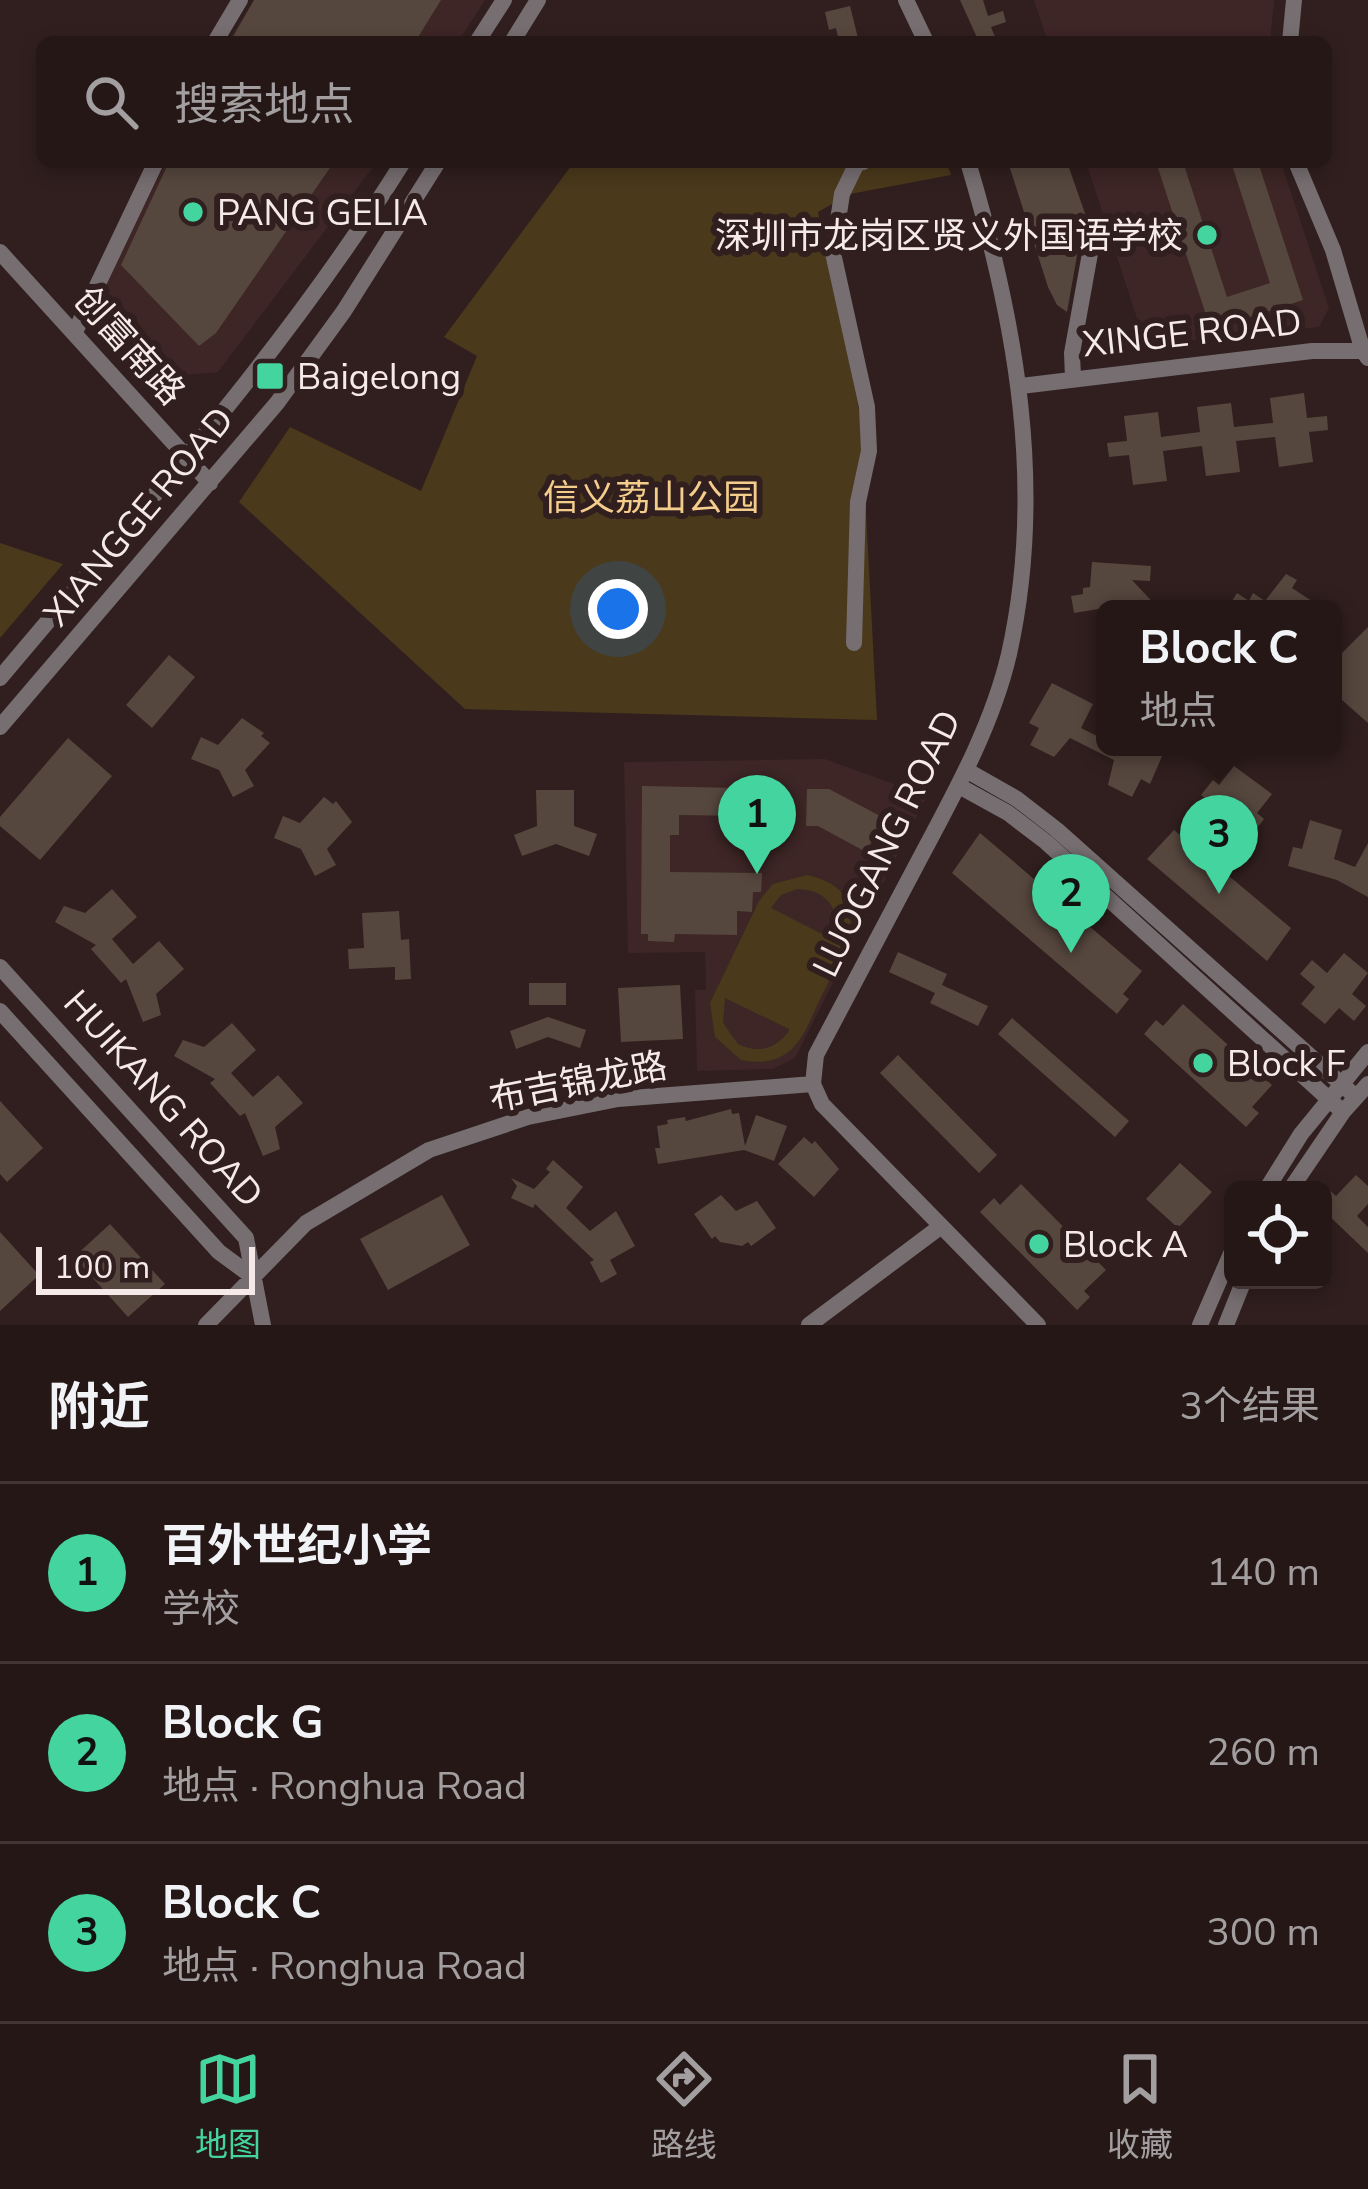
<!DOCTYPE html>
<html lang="zh">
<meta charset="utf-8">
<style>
body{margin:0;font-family:"Nunito Sans","Noto Sans SC",sans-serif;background:#302423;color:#f1f3f6}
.controls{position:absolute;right:36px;bottom:36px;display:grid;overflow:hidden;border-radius:18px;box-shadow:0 6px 18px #0003}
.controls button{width:108px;height:108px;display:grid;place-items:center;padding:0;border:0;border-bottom:3px solid #413635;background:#241716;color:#f1f3f6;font:60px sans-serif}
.scale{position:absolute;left:36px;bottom:30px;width:219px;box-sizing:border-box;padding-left:12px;border:6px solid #f5eae9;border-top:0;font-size:33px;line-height:42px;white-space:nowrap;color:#f5eae9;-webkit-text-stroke:9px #301f1e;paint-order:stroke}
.you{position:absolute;left:618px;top:609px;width:42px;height:42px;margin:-30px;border:9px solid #fff;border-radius:50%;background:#1a73e8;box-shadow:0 0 0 18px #1a73e833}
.badge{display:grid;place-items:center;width:78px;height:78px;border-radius:50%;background:#44d49f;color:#111;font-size:39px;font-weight:700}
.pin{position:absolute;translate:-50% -99px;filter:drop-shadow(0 3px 6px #0008)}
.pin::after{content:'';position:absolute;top:63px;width:42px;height:36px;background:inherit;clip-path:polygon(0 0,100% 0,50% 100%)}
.popup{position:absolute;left:1096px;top:600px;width:246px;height:156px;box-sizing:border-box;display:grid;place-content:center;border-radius:18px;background:#241716;filter:drop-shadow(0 3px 9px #0005);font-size:39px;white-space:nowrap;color:#a39fa1}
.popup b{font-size:45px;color:#f1f3f6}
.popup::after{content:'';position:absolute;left:50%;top:100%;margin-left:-24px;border:24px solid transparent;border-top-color:#241716}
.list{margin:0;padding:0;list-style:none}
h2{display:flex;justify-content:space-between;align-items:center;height:156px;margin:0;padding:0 48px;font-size:51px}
h2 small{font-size:39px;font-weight:400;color:#a39fa1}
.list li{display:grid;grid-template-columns:78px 1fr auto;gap:36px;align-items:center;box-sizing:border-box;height:180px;padding:0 48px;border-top:3px solid #413635}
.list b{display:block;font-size:45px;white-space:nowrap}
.list p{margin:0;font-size:39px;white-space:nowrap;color:#a39fa1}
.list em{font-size:39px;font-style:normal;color:#a39fa1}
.icon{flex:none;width:66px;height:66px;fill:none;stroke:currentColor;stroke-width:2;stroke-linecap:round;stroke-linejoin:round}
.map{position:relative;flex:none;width:1368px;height:1325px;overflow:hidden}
.search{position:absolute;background:#241716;box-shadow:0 6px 18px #0003;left:36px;right:36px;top:36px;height:132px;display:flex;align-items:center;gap:30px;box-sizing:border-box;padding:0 42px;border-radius:18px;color:#a39fa1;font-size:45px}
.sheet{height:696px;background:#241716}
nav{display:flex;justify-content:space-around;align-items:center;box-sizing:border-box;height:168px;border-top:3px solid #413635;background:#241716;font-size:33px;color:#a39fa1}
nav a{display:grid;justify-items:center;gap:6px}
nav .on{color:#44d49f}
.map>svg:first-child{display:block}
</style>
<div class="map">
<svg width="1368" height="1325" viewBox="0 0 1368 1325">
<rect width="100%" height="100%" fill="#301f1e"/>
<path fill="#3d2625" d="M 254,0 L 485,0 L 458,42 L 228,42 Z
M 1034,0 L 1274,0 L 1270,42 L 1048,42 Z
M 166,162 L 377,162 L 218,372 L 175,376 L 98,295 Z
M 1086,162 L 1281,162 L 1329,308 L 1319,327 L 1146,346 Z
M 825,759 L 927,796 L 795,1058 L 773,1069 L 697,1071 L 695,990 L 706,990 L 705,952 L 628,953 L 624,762 Z"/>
<path fill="#4a391b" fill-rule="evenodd" d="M 574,162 L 946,162 L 951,175 L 850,194 L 818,212 L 861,419 L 877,720 L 465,709 L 239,502 L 290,427 L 421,491 L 477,356 L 444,337 Z
M 0,543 L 63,564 L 0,638 Z
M 807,875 C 881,891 842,955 821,997 C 812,1015 804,1041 787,1053 C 773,1063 757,1063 741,1060 L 715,1037 L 710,1003 L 759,901 L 773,884 ZM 797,889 C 827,889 843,911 834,940 L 771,908 L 781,895 ZM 725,998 L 789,1029 L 789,1031 C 776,1049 758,1054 738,1044 L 723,1023 Z"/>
<path fill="#56473e" d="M 254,0 L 441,0 L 415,42 L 230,42 Z
M 960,0 L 983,0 L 988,16 L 1003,11 L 1006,22 L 991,27 L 997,42 L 979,42 Z
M 850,6 L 859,42 L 839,42 L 836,28 L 829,30 L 825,12 Z
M 169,162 L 334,162 L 216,333 L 199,346 L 121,265 Z
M 1008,162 L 1067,162 L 1089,225 L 1072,233 L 1078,250 L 1067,312 L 1057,305 L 1048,287 Z
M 1156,162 L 1183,162 L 1227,297 L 1270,283 L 1231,162 L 1258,162 L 1303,300 L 1211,330 Z
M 1304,393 L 1307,418 L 1327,416 L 1328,430 L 1309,432 L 1313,462 L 1279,467 L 1275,437 L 1236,441 L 1240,472 L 1206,476 L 1202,446 L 1163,451 L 1167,481 L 1133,485 L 1129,455 L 1109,457 L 1107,443 L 1127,441 L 1124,416 L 1158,412 L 1161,437 L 1200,432 L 1197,407 L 1231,403 L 1234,427 L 1273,423 L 1270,398 Z
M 1092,562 L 1151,566 L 1150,581 L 1132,580 L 1159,609 L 1127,609 L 1123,605 L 1074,613 L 1071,596 L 1083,594 L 1083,588 L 1090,587 Z
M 1286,574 L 1297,580 L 1292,588 L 1324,609 L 1227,609 L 1237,593 L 1249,601 L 1253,593 L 1265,601 Z
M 1368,627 L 1368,723 L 1333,692 L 1333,662 Z
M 169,655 L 195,677 L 152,728 L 126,705 Z
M 1052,683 L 1093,704 L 1081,728 L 1105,740 L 1105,747 L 1166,747 L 1150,784 L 1141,779 L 1132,797 L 1108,785 L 1114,760 L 1070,738 L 1054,757 L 1030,745 L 1039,728 L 1029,723 Z
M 242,718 L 264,733 L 261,736 L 270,743 L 245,770 L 254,786 L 233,797 L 219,770 L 191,759 L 201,737 L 218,745 Z
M 68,738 L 112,776 L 40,860 L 0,826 L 0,817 Z
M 1234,766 L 1272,794 L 1257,813 L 1264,819 L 1253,833 L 1201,795 L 1213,780 L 1219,785 Z
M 642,786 L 783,789 L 783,826 L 744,825 L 744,816 L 679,815 L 679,835 L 670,835 L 670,872 L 762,873 L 761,892 L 753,892 L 752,912 L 737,911 L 737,935 L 675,934 L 674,942 L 648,941 L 648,934 L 641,934 Z
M 807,789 L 829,789 L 884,818 L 866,852 L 818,826 L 806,826 Z
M 536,790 L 574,790 L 574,826 L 597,834 L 589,856 L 556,844 L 522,856 L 514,835 L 537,826 Z
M 324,797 L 333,804 L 336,801 L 352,822 L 327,849 L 336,865 L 315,876 L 301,849 L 274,838 L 283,816 L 300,823 Z
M 1310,820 L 1342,830 L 1334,859 L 1355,867 L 1368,843 L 1368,897 L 1337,880 L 1288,866 L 1293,847 L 1302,849 Z
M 1174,830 L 1291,928 L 1267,961 L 1147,859 Z
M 980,833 L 1142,971 L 1123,994 L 1129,999 L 1117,1014 L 952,873 Z
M 112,889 L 137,917 L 112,939 L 133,964 L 159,941 L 184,969 L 156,994 L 161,1015 L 143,1022 L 126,979 L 121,983 L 91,949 L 96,945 L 55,922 L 64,906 L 85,913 Z
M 399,911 L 401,940 L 409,939 L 411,979 L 395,980 L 395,967 L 349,969 L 348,949 L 364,948 L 362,913 Z
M 898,952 L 947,974 L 942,985 L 988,1006 L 978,1026 L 930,1003 L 935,993 L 889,972 Z
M 1344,953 L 1368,973 L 1352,994 L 1366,1006 L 1354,1021 L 1339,1008 L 1325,1024 L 1301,1004 L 1315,987 L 1300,974 L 1312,960 L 1327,973 Z
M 529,983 L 566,983 L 566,1005 L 529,1005 Z
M 680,985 L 683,1039 L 621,1042 L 618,988 Z
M 1183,1004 L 1272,1085 L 1252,1107 L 1259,1113 L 1246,1127 L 1144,1034 L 1156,1020 L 1163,1026 Z
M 548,1017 L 586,1030 L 580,1048 L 548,1037 L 516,1049 L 510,1031 Z
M 1012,1018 L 1129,1121 L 1115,1137 L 998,1034 Z
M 232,1023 L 256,1050 L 231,1073 L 253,1097 L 278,1075 L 303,1103 L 275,1127 L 280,1149 L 263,1156 L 245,1113 L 240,1116 L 210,1083 L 215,1079 L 174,1056 L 183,1040 L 204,1047 Z
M 898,1055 L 997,1155 L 979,1173 L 880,1073 Z
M 0,1101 L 43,1148 L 7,1182 L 0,1174 Z
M 731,1109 L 732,1114 L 739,1113 L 745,1146 L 756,1115 L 787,1126 L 774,1161 L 744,1150 L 658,1164 L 655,1148 L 660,1148 L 657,1126 L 668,1124 L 667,1120 L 685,1117 L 686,1121 Z
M 804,1137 L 812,1144 L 815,1141 L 839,1169 L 814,1197 L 778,1164 Z
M 553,1160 L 583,1187 L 566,1208 L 590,1231 L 616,1211 L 635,1246 L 610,1260 L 617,1274 L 601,1283 L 590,1262 L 594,1260 L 535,1204 L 533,1208 L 511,1198 L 517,1186 L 511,1178 L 534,1189 L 550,1172 L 546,1169 Z
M 1180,1163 L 1212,1192 L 1178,1228 L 1146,1199 Z
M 1356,1175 L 1368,1186 L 1368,1204 L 1357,1216 L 1368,1227 L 1368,1253 L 1323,1210 L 1323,1197 L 1329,1190 L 1336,1196 Z
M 1021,1184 L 1106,1270 L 1084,1291 L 1090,1297 L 1077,1310 L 980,1212 L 994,1198 L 1000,1205 Z
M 442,1195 L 470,1245 L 388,1290 L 360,1239 Z
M 721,1195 L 736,1211 L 757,1201 L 776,1228 L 751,1246 L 748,1242 L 742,1246 L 720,1242 L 715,1236 L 712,1239 L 694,1214 Z
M 110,1224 L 165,1284 L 128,1317 L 74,1257 Z
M 0,1232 L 39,1275 L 0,1311 Z"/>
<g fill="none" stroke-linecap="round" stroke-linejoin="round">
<path stroke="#766e71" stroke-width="16" d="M 906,0 L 926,42
M 215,42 L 240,0
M 477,42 L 504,0
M 512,42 L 538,0
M 1290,42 L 1294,0
M 968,162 C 1016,322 1046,488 1009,654 C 992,727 953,796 918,862 C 884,926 850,991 816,1055 L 813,1084 L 822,1104 L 1038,1325
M 1296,162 L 1333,250 L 1363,351
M 0,252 L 210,483
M 75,332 L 156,162
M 1073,378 L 1072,353 L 1093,237
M 1021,386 L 1312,351 L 1363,351 L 1368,358
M 854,643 L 858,502 L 869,451 L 867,407 L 833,253 L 842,194 L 857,163 L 863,162
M 0,678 C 141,510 287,348 403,162
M 0,727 L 277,403 L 344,311 L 438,162
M 966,770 L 1017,799 L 1057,830 L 1356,1097
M 959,786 L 1008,813 L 1046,842 L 1343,1112
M 0,967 L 246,1238 L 263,1325
M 0,1011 L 219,1252 L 253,1277
M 1266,1190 L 1301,1134 L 1368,1052
M 1290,1190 L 1343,1112 L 1368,1084
M 206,1325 L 306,1223 L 429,1150 L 528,1117 L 618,1099 L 813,1084
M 809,1325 L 940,1227
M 1200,1325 L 1233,1249
M 1226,1325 L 1244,1280"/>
</g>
<g fill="#44d49f" stroke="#301f1e" stroke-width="4.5">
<circle cx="193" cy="212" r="12"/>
<circle cx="1207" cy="235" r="12"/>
<rect x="255" y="361" width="30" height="30" rx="6"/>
<circle cx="1203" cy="1063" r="12"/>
<circle cx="1039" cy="1244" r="12"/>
</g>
<g text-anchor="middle" stroke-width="12" stroke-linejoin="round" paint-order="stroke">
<g font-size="36" fill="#f5eae9" stroke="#301f1e" text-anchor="start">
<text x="217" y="225">PANG GELIA</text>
<text x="1183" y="248" text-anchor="end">深圳市龙岗区贤义外国语学校</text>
<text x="297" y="389">Baigelong</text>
<text x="1227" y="1076">Block F</text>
<text x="1063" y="1257">Block A</text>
</g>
<g font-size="36" fill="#f5eae9" stroke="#301f1e">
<text transform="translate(1192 332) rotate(-6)" y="13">XINGE ROAD</text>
<text transform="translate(130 345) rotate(48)" y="13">创富南路</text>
<text transform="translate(138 516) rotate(-50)" y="13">XIANGGE ROAD</text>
<text transform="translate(886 843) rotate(-64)" y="13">LUOGANG ROAD</text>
<text transform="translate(578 1081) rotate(-11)" y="13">布吉锦龙路</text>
<text transform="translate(164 1098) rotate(48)" y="13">HUIKANG ROAD</text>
</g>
<g font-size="36" fill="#f4cd8c" stroke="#301f1e">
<text x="651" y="510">信义荔山公园</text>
</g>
</g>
</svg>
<div class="controls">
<button><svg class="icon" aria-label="locate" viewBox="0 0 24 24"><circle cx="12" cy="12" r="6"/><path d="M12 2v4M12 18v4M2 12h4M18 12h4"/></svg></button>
</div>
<div class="scale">100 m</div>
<div class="you"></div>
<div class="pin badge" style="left:757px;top:874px">1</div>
<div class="pin badge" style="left:1071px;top:953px">2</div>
<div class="pin badge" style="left:1219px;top:894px">3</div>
<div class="popup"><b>Block C</b>地点</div>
<div class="search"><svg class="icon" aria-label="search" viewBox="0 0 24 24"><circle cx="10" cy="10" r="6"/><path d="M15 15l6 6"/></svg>搜索地点</div>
</div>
<section class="sheet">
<h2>附近<small>3个结果</small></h2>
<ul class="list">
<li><span class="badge">1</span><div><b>百外世纪小学</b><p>学校</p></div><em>140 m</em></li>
<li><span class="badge">2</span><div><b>Block G</b><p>地点 · Ronghua Road</p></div><em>260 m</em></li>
<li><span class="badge">3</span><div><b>Block C</b><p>地点 · Ronghua Road</p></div><em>300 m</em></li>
</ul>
</section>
<nav>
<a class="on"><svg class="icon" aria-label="map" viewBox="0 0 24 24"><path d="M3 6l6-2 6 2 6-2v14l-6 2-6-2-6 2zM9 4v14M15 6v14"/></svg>地图</a>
<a><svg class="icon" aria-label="directions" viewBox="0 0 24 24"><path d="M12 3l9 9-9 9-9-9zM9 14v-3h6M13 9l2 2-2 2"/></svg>路线</a>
<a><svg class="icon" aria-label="saved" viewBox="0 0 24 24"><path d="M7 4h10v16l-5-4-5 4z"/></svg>收藏</a>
</nav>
